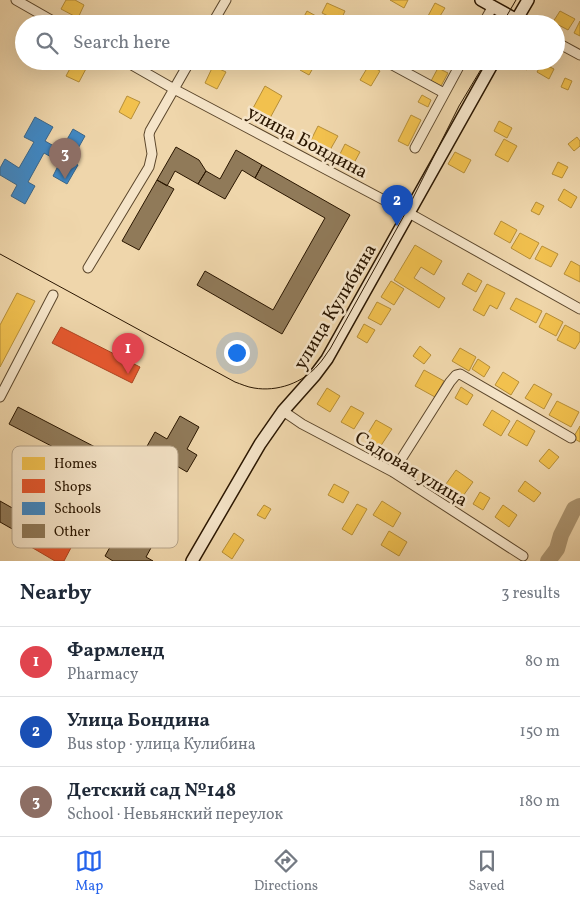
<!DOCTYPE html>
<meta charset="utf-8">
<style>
body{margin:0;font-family:Vollkorn,serif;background:#f2f2f3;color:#1f2937}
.you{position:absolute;left:236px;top:352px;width:18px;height:18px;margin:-12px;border:4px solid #fff;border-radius:50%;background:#1a73e8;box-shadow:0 0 0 8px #1a73e833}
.badge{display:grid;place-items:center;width:32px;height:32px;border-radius:50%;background:#2563eb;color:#fff;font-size:16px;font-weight:700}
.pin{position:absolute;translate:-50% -41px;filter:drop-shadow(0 1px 2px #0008)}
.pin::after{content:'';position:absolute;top:26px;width:18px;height:15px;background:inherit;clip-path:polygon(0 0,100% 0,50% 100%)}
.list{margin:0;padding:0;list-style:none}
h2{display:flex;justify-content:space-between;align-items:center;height:65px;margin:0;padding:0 20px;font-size:21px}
h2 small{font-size:16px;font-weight:400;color:#747a83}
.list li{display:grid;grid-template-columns:32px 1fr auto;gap:15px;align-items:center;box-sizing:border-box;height:70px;padding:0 20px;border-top:1px solid #e0e1e3}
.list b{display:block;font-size:19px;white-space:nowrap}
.list p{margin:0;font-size:16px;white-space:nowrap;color:#747a83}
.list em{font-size:16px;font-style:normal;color:#747a83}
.icon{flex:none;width:28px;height:28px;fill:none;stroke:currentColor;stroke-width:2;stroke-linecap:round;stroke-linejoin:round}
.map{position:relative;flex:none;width:580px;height:561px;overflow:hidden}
.search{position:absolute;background:#fff;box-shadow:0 5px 20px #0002;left:15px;right:15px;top:15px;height:55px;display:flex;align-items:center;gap:12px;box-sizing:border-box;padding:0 18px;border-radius:28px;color:#747a83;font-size:19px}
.sheet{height:275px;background:#fff}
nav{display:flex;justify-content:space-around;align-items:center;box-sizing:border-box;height:70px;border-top:1px solid #e0e1e3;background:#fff;font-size:14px;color:#747a83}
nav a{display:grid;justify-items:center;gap:2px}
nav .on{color:#2563eb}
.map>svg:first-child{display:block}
</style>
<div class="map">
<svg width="580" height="561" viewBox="0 0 580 561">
<rect width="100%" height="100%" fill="#efd6ab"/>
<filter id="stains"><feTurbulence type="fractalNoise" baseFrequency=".004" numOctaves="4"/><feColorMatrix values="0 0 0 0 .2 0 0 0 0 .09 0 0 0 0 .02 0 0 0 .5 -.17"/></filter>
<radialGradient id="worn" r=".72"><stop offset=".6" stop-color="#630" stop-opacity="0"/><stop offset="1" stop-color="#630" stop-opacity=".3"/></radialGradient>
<path fill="#f2c14e" stroke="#b68e37" d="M 66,0 L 75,0 L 84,5 L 78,18 L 61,9 Z
M 390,0 L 408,0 L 404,8 Z
M 327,3 L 345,11 L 340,22 L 322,13 Z
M 435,3 L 445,8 L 437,21 L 428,16 Z
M 307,11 L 316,16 L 311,24 L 300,24 Z
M 560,11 L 575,19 L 568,30 L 553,22 Z
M 257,18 L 266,24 L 254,24 Z
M 113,19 L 122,24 L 110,24 Z
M 580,21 L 580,36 L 574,33 Z
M 74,61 L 80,61 L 88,65 L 79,82 L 66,76 Z
M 305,61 L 312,61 L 316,63 L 309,75 L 300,70 Z
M 332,61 L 349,61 L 345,69 Z
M 513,61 L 532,61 L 527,70 Z
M 542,63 L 554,69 L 549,79 L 537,72 Z
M 369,65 L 380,71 L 371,86 L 360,80 Z
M 213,66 L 226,72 L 217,89 L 205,83 Z
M 438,68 L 448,73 L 441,86 L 431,81 Z
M 565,78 L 572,81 L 568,90 L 561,87 Z
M 265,86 L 282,96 L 269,120 L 252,110 Z
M 422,95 L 431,100 L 428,107 L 418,102 Z
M 127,96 L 140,102 L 131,119 L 119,112 Z
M 411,115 L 421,120 L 408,146 L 398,141 Z
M 499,121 L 512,128 L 507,138 L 494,131 Z
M 318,126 L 338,136 L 330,150 L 311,140 Z
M 577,137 L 580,141 L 580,146 L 574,151 L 568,144 Z
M 504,139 L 517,146 L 508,162 L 495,155 Z
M 345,144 L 360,152 L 354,163 L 339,156 Z
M 455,152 L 471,160 L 464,173 L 448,164 Z
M 558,162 L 568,167 L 562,178 L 552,174 Z
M 564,189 L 577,197 L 571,208 L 558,200 Z
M 536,202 L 544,206 L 539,215 L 531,211 Z
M 501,221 L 517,230 L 510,243 L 494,234 Z
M 520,233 L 539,243 L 530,259 L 511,248 Z
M 415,245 L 442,261 L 434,275 L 421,267 L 414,278 L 445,298 L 439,308 L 394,280 Z
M 542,246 L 558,254 L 551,267 L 535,259 Z
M 571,261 L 580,266 L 580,282 L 564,274 Z
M 468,273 L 482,281 L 476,292 L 462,284 Z
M 391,281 L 404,289 L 394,305 L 381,297 Z
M 487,284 L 505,293 L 497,309 L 490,305 L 484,316 L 473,310 Z
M 17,293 L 35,301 L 0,367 L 0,325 Z
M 516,298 L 542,311 L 536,323 L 510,309 Z
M 377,302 L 391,309 L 381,325 L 368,318 Z
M 546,313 L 563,322 L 556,336 L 539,327 Z
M 364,324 L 375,330 L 367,343 L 357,337 Z
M 565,325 L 580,333 L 580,341 L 575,349 L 557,340 Z
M 420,346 L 431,355 L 424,364 L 413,356 Z
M 460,348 L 476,357 L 469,371 L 452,361 Z
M 478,359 L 490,367 L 484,377 L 472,369 Z
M 424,370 L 444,381 L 435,397 L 415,386 Z
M 503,372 L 519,382 L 511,395 L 495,385 Z
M 534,384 L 552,394 L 544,409 L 525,398 Z
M 461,387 L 473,395 L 467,405 L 455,398 Z
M 327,388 L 340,396 L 330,412 L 317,404 Z
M 557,401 L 579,412 L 571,427 L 549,415 Z
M 351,406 L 364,413 L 354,429 L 341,422 Z
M 492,410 L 510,421 L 501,436 L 483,425 Z
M 376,420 L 392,429 L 380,447 L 365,438 Z
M 517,420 L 535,431 L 527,446 L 508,435 Z
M 580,426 L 580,442 L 573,438 Z
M 549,449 L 559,457 L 549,469 L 539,461 Z
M 456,470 L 473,482 L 463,496 L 446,484 Z
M 525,481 L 541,493 L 534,502 L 518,491 Z
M 334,484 L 349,492 L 343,503 L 328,495 Z
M 480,492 L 490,498 L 483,510 L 473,504 Z
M 382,501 L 401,513 L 393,527 L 373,515 Z
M 357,504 L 367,509 L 352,535 L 342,529 Z
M 264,505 L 271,509 L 265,519 L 257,515 Z
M 503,505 L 517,515 L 509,527 L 495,517 Z
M 389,531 L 407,542 L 399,556 L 381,545 Z
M 234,533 L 244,540 L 232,559 L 222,552 Z"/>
<path fill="#e4572e" stroke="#ac4420" d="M 61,327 L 140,367 L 132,383 L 52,343 Z
M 53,531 L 74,542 L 64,561 L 55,561 L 26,544 L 29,538 L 44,547 Z"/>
<path fill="#3f88c5" stroke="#39668a" d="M 35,117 L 53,127 L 45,141 L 61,150 L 73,129 L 85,136 L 71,161 L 78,165 L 67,184 L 53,176 L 60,162 L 44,153 L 28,182 L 35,186 L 25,204 L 11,196 L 17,185 L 0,175 L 0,168 L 5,159 L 19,168 L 34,142 L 24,137 Z"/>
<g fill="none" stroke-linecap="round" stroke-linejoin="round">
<path stroke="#ac9571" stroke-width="16" d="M 548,561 L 557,549 L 561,535 L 574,509 L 580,506"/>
</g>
<path fill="#907a59" stroke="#2a1600" d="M 176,147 L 199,160 L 206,171 L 198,184 L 175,171 L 167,186 L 157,180 Z
M 236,150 L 262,165 L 255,178 L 242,170 L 225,199 L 198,184 L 206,171 L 220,179 Z
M 262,165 L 350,215 L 282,334 L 197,285 L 205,271 L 273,310 L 325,218 L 255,178 Z
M 157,180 L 174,189 L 139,250 L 122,241 Z
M 18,407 L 97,448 L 88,465 L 9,424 Z
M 180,416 L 199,427 L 187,449 L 197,455 L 187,472 L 146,448 L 155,432 L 167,439 Z
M 0,501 L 53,531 L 44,547 L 0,522 Z
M 139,524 L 158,535 L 146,557 L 153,561 L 113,561 L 105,556 L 114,540 L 126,547 Z"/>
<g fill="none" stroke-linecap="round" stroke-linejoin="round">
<g stroke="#5b462b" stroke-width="11">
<path id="street" d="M 16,0 L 58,24
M 212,24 L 226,0
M 483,24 L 493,6
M 556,42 L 580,55
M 125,61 L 174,89 L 416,217 L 580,309
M 385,61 L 444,93
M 415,148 L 462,61
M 88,268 L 149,167 L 152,154 L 149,135 L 150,131 L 190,61
M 0,397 L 53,295
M 283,411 L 302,424 L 393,472 L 523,556
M 393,472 L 450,382 L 456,375 L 460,374 L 571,438"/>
</g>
<g stroke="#2a1600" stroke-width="14">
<path id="secondary" d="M 481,0 L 517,20
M 514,24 L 528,0
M 192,561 L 260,444 L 283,411 L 315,375 L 327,359 L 494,61"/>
</g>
<use href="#street" stroke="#f5e4c8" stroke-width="9"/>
<use href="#secondary" stroke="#f5e4c8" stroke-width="11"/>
<path stroke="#2a1600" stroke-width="1" d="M 502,24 L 516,0
M 0,254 L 235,382 C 241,384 247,387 254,388 C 277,392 303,383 318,365 C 323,360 326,354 330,349 L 406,212 L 459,106 L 486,61"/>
</g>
<g text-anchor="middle" stroke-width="5" stroke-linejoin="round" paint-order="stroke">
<g font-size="19" fill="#2a1600" stroke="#f5e4c8">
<text transform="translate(308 141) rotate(28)" y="7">улица Бондина</text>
<text transform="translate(334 306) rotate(-59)" y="7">улица Кулибина</text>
<text transform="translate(412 468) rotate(31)" y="7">Садовая улица</text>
</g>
</g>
<rect x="12" y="446" width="166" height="102" rx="8" fill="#f5e4c8" stroke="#b8a68c" stroke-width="1"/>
<rect x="22" y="457" width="23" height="13" fill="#f2c14e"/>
<rect x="22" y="479" width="23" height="14" fill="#e4572e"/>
<rect x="22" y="502" width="23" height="13" fill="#3f88c5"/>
<rect x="22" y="524" width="23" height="14" fill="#907a59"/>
<g font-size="14" fill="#2a1600">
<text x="54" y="468">Homes</text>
<text x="54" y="491">Shops</text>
<text x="54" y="513">Schools</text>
<text x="54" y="536">Other</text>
</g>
<rect width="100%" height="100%" filter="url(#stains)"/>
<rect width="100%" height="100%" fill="url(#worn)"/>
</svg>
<div class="you"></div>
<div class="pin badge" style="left:128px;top:374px;background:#e0444e">1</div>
<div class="pin badge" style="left:397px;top:226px;background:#1a4fb4">2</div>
<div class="pin badge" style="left:65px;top:179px;background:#8d6e63">3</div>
<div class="search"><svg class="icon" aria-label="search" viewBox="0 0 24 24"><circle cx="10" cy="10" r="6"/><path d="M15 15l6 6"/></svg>Search here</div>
</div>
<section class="sheet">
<h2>Nearby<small>3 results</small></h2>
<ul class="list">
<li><span class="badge" style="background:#e0444e">1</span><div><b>Фармленд</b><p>Pharmacy</p></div><em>80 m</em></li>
<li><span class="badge" style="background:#1a4fb4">2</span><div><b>Улица Бондина</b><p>Bus stop · улица Кулибина</p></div><em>150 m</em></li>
<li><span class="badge" style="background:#8d6e63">3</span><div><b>Детский сад №148</b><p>School · Невьянский переулок</p></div><em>180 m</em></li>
</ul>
</section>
<nav>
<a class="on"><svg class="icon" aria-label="map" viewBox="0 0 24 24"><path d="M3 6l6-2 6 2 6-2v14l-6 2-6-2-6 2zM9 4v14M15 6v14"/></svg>Map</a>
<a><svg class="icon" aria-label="directions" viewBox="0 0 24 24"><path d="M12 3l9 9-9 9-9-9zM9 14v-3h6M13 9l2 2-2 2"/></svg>Directions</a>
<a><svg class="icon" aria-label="saved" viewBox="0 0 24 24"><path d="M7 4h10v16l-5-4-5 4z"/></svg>Saved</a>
</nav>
